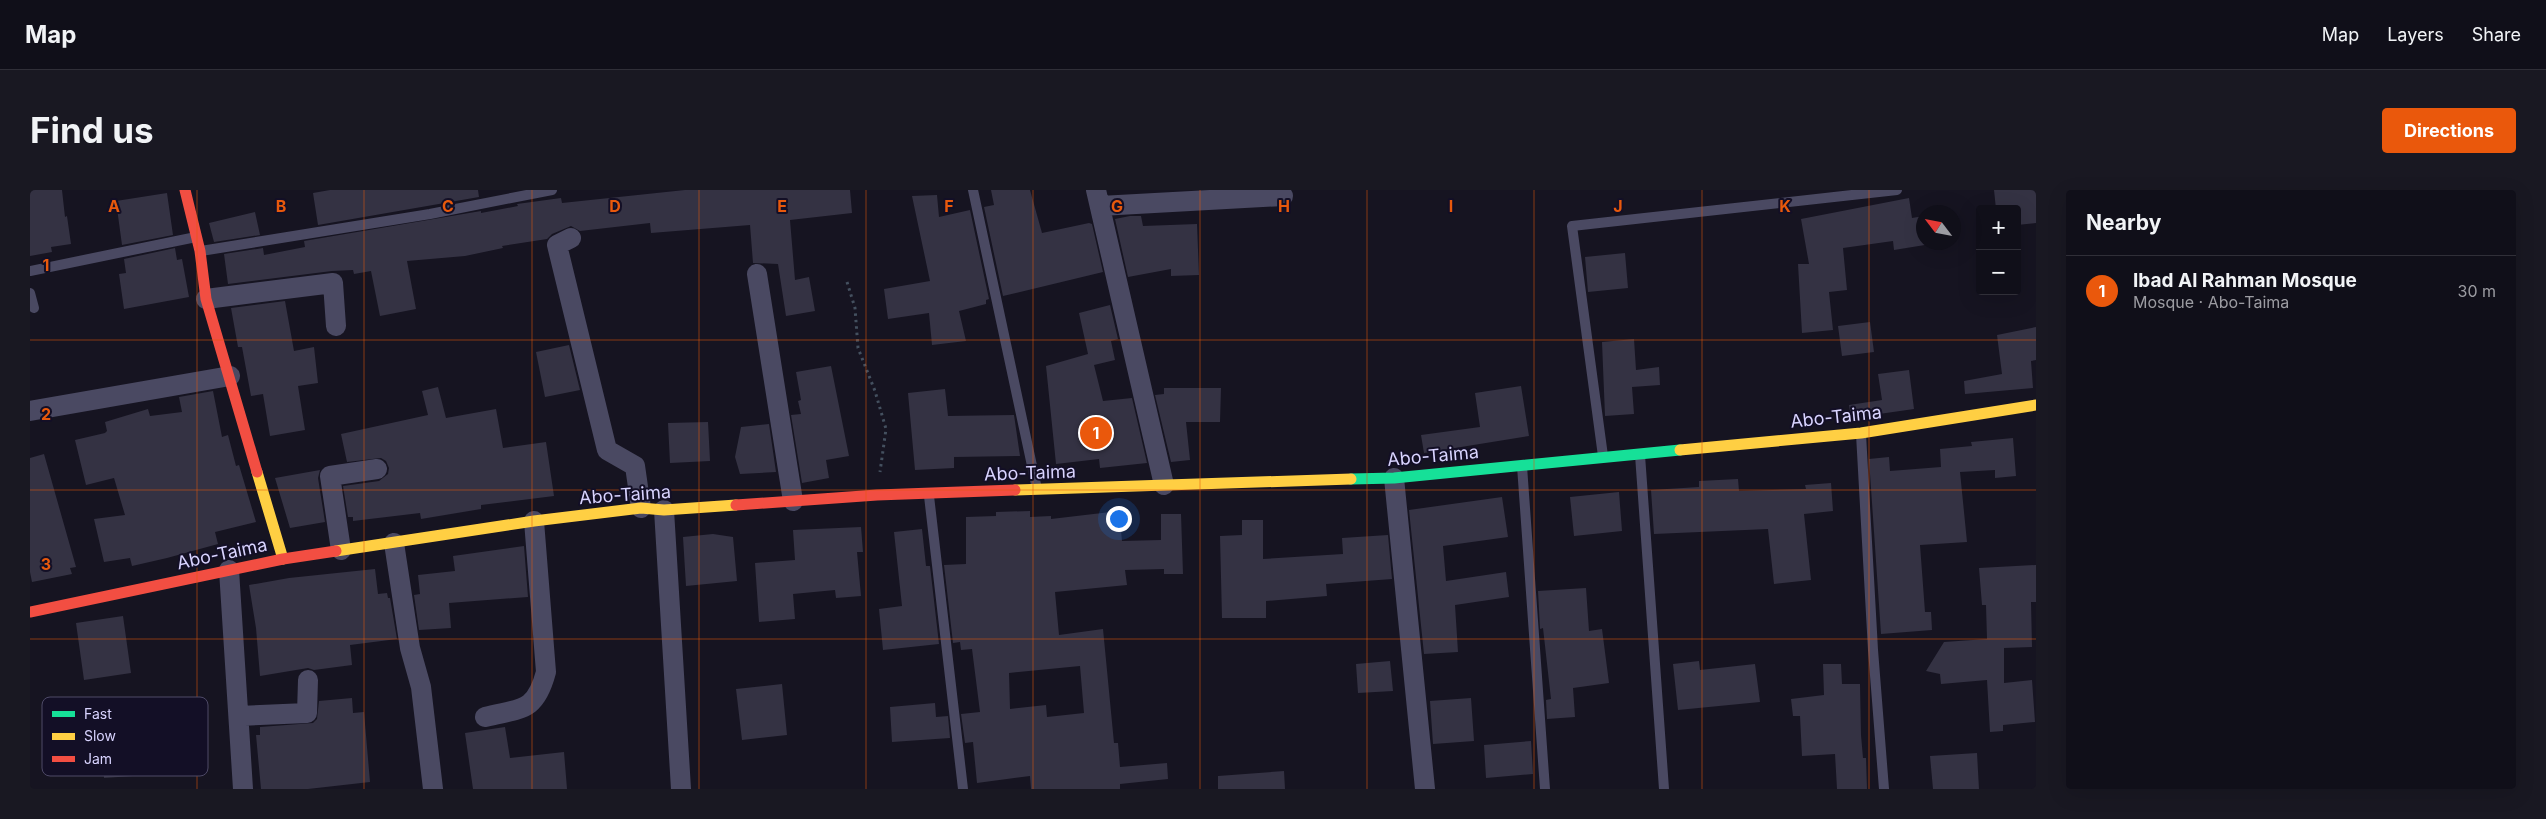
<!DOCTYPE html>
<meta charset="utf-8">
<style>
body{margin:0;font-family:Inter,sans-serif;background:#191822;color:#f1f3f6}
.controls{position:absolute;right:15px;top:15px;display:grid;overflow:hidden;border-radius:5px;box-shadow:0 5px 20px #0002}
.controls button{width:45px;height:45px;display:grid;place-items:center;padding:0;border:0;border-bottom:1px solid #302f38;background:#100f19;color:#f1f3f6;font:25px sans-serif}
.compass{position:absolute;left:1886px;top:15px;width:45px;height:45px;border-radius:50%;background:#100f19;box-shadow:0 5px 20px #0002;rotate:302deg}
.you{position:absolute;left:1088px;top:328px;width:18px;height:18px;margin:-12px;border:4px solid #fff;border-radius:50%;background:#1a73e8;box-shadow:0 0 0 8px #1a73e833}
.badge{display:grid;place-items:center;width:32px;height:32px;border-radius:50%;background:#ea580c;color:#fff;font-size:16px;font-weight:700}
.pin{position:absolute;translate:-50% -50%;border:2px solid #fff;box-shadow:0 1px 5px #0006}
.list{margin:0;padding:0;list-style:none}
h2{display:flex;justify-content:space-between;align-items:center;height:65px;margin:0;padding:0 20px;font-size:21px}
h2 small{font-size:16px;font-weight:400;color:#9c9ca2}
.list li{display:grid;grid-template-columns:32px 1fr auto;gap:15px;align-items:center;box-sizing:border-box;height:70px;padding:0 20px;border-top:1px solid #302f38}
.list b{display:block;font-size:19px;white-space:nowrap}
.list p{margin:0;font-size:16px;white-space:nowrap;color:#9c9ca2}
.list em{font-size:16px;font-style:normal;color:#9c9ca2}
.map{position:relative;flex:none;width:2006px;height:599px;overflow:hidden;border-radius:5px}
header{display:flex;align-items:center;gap:30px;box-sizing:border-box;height:70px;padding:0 25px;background:#100f19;border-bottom:1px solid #302f38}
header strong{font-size:24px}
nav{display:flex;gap:28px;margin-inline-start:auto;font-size:18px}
.intro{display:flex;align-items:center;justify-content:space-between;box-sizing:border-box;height:120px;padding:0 30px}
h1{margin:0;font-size:35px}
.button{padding:12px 22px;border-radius:5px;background:#ea580c;color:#fff;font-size:18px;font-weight:700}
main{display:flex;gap:30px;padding:0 30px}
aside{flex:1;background:#100f19;border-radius:5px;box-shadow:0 5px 20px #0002}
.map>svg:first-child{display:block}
</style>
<header>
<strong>Map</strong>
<nav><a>Map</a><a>Layers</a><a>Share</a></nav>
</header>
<div class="intro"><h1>Find us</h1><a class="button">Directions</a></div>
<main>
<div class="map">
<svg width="2006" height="599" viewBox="0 0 2006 599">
<rect width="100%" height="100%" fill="#161421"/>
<path fill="#343243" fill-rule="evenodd" d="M 0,0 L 32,0 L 35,27 L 37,26 L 41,54 L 21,57 L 22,62 L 0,66 Z
M 300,0 L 448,0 L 449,7 L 288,35 L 283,3 Z
M 655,0 L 820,0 L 822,23 L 760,30 L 765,90 L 779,87 L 785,121 L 756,126 L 748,74 L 723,73 L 720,35 L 621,43 L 620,33 L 550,41 L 541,36 L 522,44 L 517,49 L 472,56 L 473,58 L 435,66 L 377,71 L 386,119 L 350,126 L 341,81 L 324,84 L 323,80 L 302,81 L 198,94 L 194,64 L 233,58 L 234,65 L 275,57 L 274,51 L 451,21 L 451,23 L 488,16 L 487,14 L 531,8 L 532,13 Z
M 961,0 L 1000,0 L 1012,43 L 1059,33 L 1062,34 L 1073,82 L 973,106 L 954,17 L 964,15 Z
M 1964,0 L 2006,0 L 2006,33 L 1987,35 L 1987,19 L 1966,19 Z
M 137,3 L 143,45 L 92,55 L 86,11 Z
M 907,5 L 909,27 L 940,20 L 959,109 L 956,110 L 956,114 L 929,121 L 936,151 L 902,155 L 899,123 L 858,129 L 854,99 L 900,91 L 882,6 Z
M 1879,8 L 1882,28 L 1894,26 L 1894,52 L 1901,54 L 1864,60 L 1863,51 L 1813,58 L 1817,100 L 1799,102 L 1803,140 L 1772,143 L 1768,74 L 1779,74 L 1771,29 Z
M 225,22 L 230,45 L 184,52 L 179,33 Z
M 1100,26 L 1111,26 L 1113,36 L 1167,34 L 1169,85 L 1141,86 L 1141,79 L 1098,87 L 1085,29 Z
M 145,58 L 147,70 L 152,69 L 159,107 L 94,119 L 89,84 L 96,83 L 94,69 Z
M 1595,63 L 1598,98 L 1558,102 L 1555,67 Z
M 255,111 L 264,161 L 284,157 L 288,193 L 268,196 L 275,240 L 240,246 L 233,204 L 221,206 L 212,157 L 208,157 L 201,118 Z
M 1080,115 L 1088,149 L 1081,151 L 1085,170 L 1064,175 L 1073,211 L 1102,208 L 1117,273 L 1070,278 L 1069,269 L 1026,274 L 1016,176 L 1058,164 L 1049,123 Z
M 1840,132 L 1844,162 L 1812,166 L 1808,136 Z
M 2006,137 L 2006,170 L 2001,171 L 2003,198 L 1935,204 L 1934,191 L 1972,184 L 1967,145 Z
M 1604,149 L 1606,180 L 1629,177 L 1630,195 L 1602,197 L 1604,224 L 1575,226 L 1572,152 Z
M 539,155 L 550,200 L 515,207 L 506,162 Z
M 801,176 L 819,266 L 796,270 L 799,288 L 772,293 L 761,225 L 771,224 L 768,211 L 771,210 L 766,182 Z
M 1879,180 L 1884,219 L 1821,228 L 1819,215 L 1852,210 L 1848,184 Z
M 1491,196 L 1499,246 L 1394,263 L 1391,245 L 1450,237 L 1445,203 Z
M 408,197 L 416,228 L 466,219 L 473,258 L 516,252 L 524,306 L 451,315 L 451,319 L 391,329 L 390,323 L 323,331 L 323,327 L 318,327 L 313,296 L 349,291 L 358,284 L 359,278 L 356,271 L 351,268 L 317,272 L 311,244 L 398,225 L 392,201 Z
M 1134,198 L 1191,198 L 1190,232 L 1156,232 L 1160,270 L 1141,272 L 1125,205 L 1134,204 Z
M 915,199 L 918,226 L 984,225 L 990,266 L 924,267 L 924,278 L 885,280 L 878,203 Z
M 183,201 L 192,247 L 198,245 L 206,276 L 209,275 L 226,332 L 185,342 L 188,354 L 137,368 L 102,376 L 100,368 L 74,372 L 64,329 L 95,325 L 84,288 L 56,295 L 45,250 L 75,243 L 77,241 L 75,232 L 118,219 L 120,226 L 152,222 L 149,207 Z
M 678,232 L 680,271 L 640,273 L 638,233 Z
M 739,234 L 746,282 L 710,284 L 705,267 L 711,237 Z
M 1983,248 L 1986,286 L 1965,288 L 1965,280 L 1930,282 L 1937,352 L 1890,355 L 1895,422 L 1901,422 L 1902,440 L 1851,444 L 1839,269 L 1859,267 L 1860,281 L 1911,277 L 1910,259 L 1942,256 L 1941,252 Z
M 14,264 L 46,377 L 40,378 L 42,384 L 2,392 L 0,382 L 0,268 Z
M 290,280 L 288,288 L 295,332 L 260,338 L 245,288 Z
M 1708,289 L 1709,301 L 1776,299 L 1775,295 L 1801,293 L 1803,321 L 1774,324 L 1781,390 L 1744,394 L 1738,339 L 1624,344 L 1621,300 L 1669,297 L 1669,291 Z
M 1589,302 L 1592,341 L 1544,346 L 1540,307 Z
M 1472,307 L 1478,347 L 1413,356 L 1416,391 L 1476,382 L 1479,407 L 1425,415 L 1428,462 L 1394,464 L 1379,320 Z
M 1000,321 L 1000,327 L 1021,326 L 1021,329 L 1089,321 L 1092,351 L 1131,350 L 1131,324 L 1151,324 L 1153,384 L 1134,384 L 1134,379 L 1095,380 L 1097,395 L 1025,402 L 1029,445 L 1073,439 L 1084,553 L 1088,553 L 1090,577 L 1137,573 L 1138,589 L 1090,594 L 1090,599 L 1001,599 L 1000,586 L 947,593 L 943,552 L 935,553 L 931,524 L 950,522 L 942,459 L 931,460 L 930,452 L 923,453 L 914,375 L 936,374 L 936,327 L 966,326 L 966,322 ZM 1050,476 L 1054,523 L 1017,527 L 1016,515 L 980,519 L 979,483 Z
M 1212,330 L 1233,330 L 1233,369 L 1313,364 L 1312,348 L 1358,345 L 1362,389 L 1296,394 L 1297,406 L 1236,411 L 1236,428 L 1192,428 L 1190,346 L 1212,345 Z
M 831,337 L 833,362 L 827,362 L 831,406 L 806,408 L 805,400 L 763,404 L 765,429 L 729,432 L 725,373 L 765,370 L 763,340 Z
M 892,339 L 896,376 L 900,376 L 909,454 L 853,460 L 849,419 L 872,416 L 864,342 Z
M 683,344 L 703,347 L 707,391 L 656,396 L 653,347 Z
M 494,356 L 498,407 L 419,413 L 421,438 L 389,440 L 384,405 L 390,404 L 388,385 L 425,381 L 423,366 Z
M 2006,375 L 2006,412 L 2001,412 L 2002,457 L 1974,458 L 1974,493 L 2002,490 L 2005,532 L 1973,535 L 1973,541 L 1960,542 L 1957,490 L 1911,494 L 1910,484 L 1896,481 L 1914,452 L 1957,449 L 1956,415 L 1952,415 L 1949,378 Z
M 345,379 L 348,404 L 357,403 L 358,408 L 360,408 L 367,449 L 320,455 L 322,475 L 284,480 L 278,478 L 230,486 L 226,438 L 219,395 L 259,388 Z
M 1556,398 L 1559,441 L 1572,439 L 1579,493 L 1543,498 L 1545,527 L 1517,529 L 1516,510 L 1521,509 L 1513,438 L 1510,439 L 1508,401 Z
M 93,426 L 101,483 L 54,490 L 46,433 Z
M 1360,471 L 1363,501 L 1328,503 L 1326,474 Z
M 1669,471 L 1670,480 L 1725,474 L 1730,512 L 1648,520 L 1643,474 Z
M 1793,474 L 1811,474 L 1812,494 L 1830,494 L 1831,545 L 1833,568 L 1836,568 L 1837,599 L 1807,599 L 1805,564 L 1772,566 L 1770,526 L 1763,526 L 1761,509 L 1794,505 Z
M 752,494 L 757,545 L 712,550 L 706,499 Z
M 322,508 L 323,523 L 334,522 L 340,592 L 278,599 L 231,599 L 226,545 L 230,545 L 230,537 L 283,533 L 287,529 L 289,511 Z
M 1441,508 L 1444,551 L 1403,554 L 1400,511 Z
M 905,513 L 906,527 L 918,526 L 920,548 L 862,552 L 860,517 Z
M 475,537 L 480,568 L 534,562 L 537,599 L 443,599 L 435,543 Z
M 1501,551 L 1503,584 L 1456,588 L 1454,555 Z
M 100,554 L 103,586 L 74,588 L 72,555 Z
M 1947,563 L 1949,599 L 1903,599 L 1900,566 Z
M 1254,581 L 1255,599 L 1188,599 L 1188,586 Z"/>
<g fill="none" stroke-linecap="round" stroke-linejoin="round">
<path stroke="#44505f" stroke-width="3" stroke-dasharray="2.5 4" stroke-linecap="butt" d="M 817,92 L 825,118 L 828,158 L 845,201 L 856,239 L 850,282"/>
<path stroke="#4a4962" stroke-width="10" d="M 943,0 L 1007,299
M 171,61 L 400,24 L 522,0
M 0,81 L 166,47
M 0,103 L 4,118
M 1831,244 L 1843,460 L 1854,599
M 1610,265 L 1634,599
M 1573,266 L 1542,36 L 1867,0
M 1492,276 L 1515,599
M 899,306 L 933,599"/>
<path stroke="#4a4962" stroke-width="20" d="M 1066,0 L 1134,295
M 1070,16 L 1253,6
M 541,48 L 527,55 L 577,260 L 605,276 L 611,318
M 727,84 L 763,311
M 176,109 L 303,93 L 306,136
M 0,221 L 200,186
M 1364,288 L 1395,599
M 634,320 L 651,599
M 364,353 L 380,458 L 391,497 L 403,599
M 311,360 L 300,286 L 347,279
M 199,380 L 213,599
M 209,526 L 277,523 L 278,490
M 455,527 C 491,518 505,523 516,482 L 504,331"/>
<path stroke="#16e098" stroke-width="11" d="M 1321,289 L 1364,288 L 1650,260"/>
<path stroke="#ffcf43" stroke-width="11" d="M 1650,260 L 1831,243 L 2006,215
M 227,282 L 253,369
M 985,300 L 1321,289
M 306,361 L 504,331 L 611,318 L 634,320 L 706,315"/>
<path stroke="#f24e42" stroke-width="11" d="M 155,0 L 170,61 L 176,109 L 227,282
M 706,315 L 847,305 L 985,300
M 0,422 L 253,369 L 306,361"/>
</g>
<path fill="none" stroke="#e8590c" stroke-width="1" stroke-opacity="0.55" d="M 167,0 L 167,599M 334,0 L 334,599M 502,0 L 502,599M 669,0 L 669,599M 836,0 L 836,599M 1003,0 L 1003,599M 1170,0 L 1170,599M 1337,0 L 1337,599M 1504,0 L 1504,599M 1672,0 L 1672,599M 1839,0 L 1839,599M 0,150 L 2006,150M 0,300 L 2006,300M 0,449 L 2006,449"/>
<g text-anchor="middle" stroke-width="4" stroke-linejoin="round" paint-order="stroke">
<g font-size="18" fill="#d9d4ff" stroke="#130f26">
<text transform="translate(1806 227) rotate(-6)" y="6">Abo-Taima</text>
<text transform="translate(1403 266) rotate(-5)" y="6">Abo-Taima</text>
<text transform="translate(1000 283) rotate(-2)" y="6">Abo-Taima</text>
<text transform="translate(595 305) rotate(-4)" y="6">Abo-Taima</text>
<text transform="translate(192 364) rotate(-12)" y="6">Abo-Taima</text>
</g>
</g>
<rect x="12" y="507" width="166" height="79" rx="8" fill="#130f26" stroke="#4e4a67" stroke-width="1"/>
<rect x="22" y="521" width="23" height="6" fill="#16e098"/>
<rect x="22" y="543" width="23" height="7" fill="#ffcf43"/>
<rect x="22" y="566" width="23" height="6" fill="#f24e42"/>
<g font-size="14" fill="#d9d4ff">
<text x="54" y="529">Fast</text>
<text x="54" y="551">Slow</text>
<text x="54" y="574">Jam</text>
</g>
<g font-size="16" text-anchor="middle" font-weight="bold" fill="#e8590c" stroke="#130f26" stroke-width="4" stroke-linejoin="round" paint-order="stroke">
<text x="84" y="22">A</text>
<text x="251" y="22">B</text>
<text x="418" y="22">C</text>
<text x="585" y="22">D</text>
<text x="752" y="22">E</text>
<text x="919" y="22">F</text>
<text x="1087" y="22">G</text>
<text x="1254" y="22">H</text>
<text x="1421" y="22">I</text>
<text x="1588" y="22">J</text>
<text x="1755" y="22">K</text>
<text x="16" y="81">1</text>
<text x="16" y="230">2</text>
<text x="16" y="380">3</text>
</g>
</svg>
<div class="controls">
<button>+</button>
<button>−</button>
</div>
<svg class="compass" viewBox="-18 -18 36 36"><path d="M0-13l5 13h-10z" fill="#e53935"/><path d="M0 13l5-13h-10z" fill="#9c9ca2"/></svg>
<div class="you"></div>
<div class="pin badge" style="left:1066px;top:243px">1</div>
</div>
<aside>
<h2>Nearby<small></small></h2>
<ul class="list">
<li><span class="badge">1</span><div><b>Ibad Al Rahman Mosque</b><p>Mosque · Abo-Taima</p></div><em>30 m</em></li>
</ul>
</aside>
</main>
